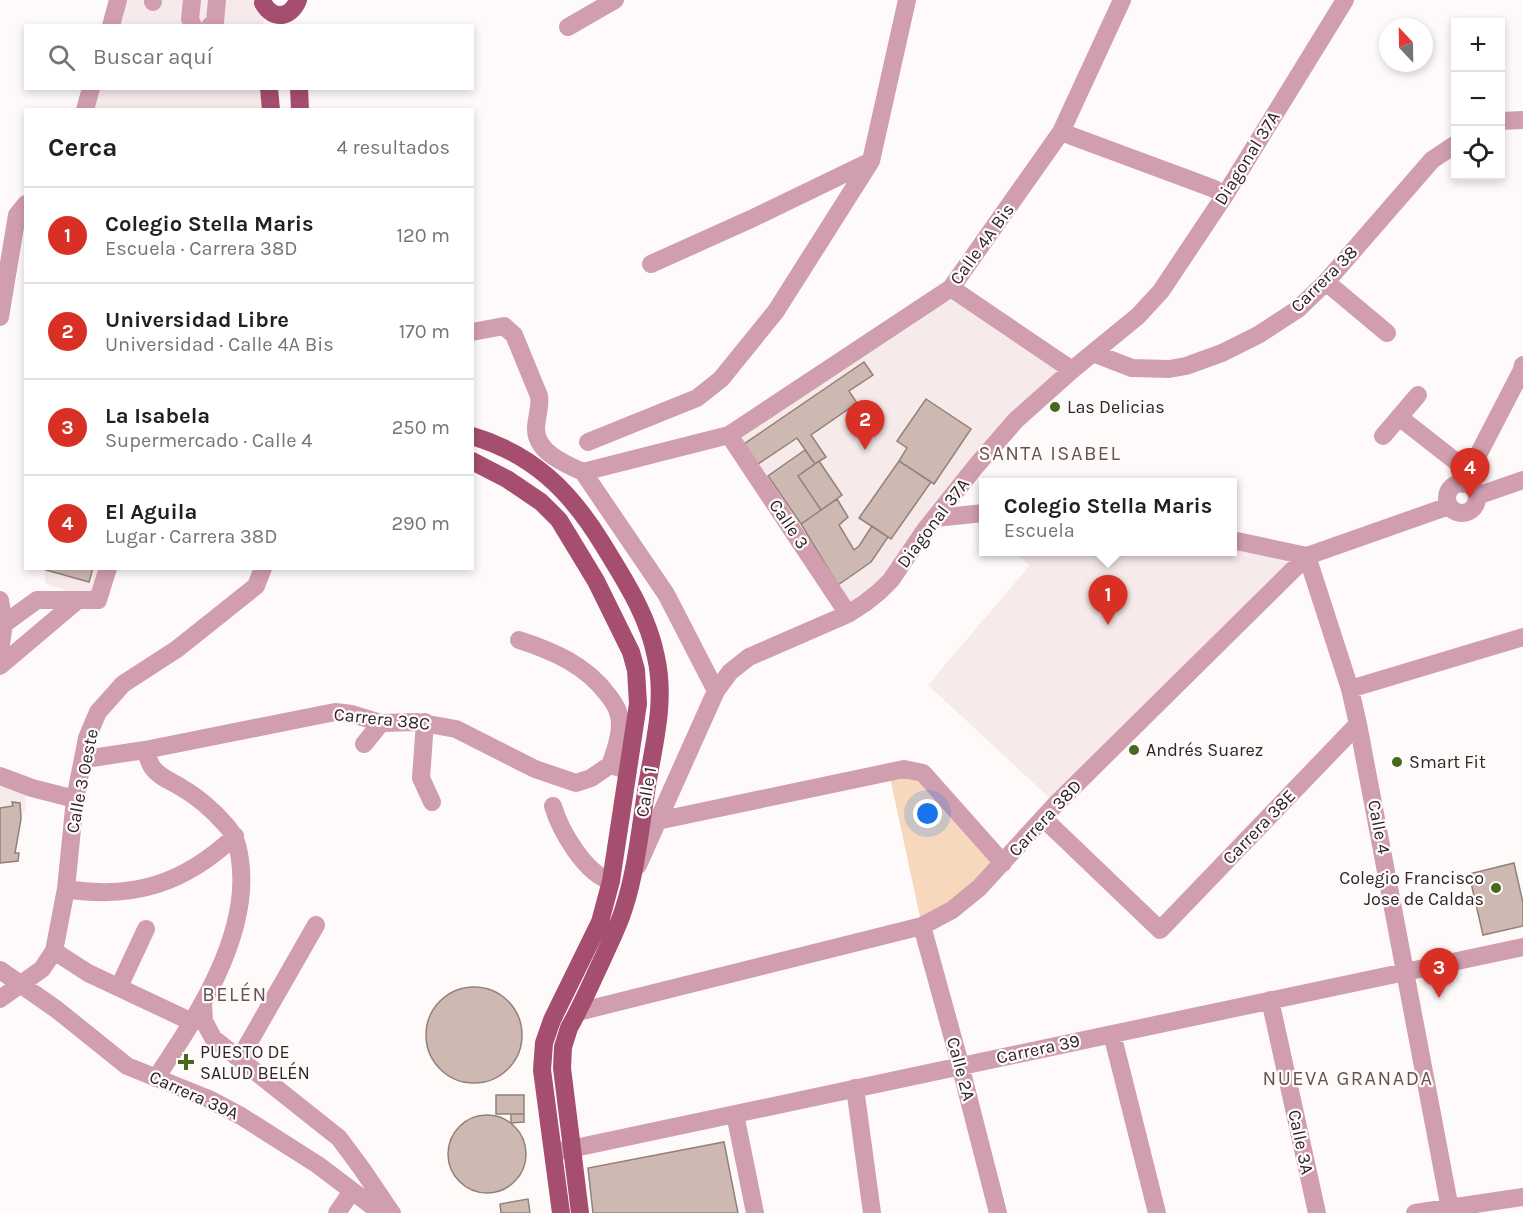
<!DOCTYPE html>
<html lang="es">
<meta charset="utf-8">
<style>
body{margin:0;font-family:Karla,sans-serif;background:#f2f2f2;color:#202124}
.controls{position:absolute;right:18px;top:18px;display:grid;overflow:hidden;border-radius:0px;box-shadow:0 3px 9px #0003}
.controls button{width:54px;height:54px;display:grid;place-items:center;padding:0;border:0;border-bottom:2px solid #e0e0e0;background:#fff;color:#202124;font:30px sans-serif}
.compass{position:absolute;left:1379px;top:18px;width:54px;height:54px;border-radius:50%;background:#fff;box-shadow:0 3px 9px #0003;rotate:338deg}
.you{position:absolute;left:928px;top:814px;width:21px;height:21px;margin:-15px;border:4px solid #fff;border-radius:50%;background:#1a73e8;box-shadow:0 0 0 9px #1a73e833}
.badge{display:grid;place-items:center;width:39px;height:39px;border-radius:50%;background:#d93025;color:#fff;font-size:20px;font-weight:700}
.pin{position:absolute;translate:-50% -50px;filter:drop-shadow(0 2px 3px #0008)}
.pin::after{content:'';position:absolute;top:32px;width:21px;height:18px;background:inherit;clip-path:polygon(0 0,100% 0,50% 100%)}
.popup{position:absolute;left:979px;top:478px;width:258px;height:78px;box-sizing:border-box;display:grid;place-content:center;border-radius:0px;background:#fff;filter:drop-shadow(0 2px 4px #0005);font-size:20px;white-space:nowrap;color:#757577}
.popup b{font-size:22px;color:#202124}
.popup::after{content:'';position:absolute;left:50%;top:100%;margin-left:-12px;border:12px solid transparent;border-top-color:#fff}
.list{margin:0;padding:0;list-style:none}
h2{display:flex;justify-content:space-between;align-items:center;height:78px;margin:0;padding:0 24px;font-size:26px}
h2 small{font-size:20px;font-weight:400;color:#757577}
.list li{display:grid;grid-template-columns:39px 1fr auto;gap:18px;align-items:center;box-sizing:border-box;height:96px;padding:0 24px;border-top:2px solid #e0e0e0}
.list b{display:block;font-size:22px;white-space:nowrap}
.list p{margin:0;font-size:20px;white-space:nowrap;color:#757577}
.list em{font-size:20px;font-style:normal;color:#757577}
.icon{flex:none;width:33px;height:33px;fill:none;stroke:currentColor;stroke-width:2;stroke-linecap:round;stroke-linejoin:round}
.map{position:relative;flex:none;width:1523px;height:1213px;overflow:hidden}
.search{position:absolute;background:#fff;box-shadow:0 3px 9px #0003;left:24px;top:24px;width:450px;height:66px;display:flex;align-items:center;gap:15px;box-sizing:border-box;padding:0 21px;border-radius:0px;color:#757577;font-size:22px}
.panel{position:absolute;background:#fff;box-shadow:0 3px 9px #0003;left:24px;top:108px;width:450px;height:462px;border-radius:0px}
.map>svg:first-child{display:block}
</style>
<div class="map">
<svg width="1523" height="1213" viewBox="0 0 1523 1213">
<rect width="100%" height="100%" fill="#fffafa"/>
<path fill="#f7eaea" d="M 118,0 L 262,0 L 264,25 L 111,26 Z
M 269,88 L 271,109 L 92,110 L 91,89 Z
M 951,288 L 1072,370 L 848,614 L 729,435 Z
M 1233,540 L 1307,556 L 1056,804 L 928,685 L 1030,565 L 1013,552 L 1232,552 Z
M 44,569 L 98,569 L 90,598 L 46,584 Z
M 0,786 L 26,792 L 25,810 L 21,819 L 15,853 L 19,853 L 18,861 L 0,863 Z"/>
<path fill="#f7d8bd" d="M 889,773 L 923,773 L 1003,863 L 922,926 Z"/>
<path fill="#cdb9b2" stroke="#938079" stroke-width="1.5" d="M 864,362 L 873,375 L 849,391 L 857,403 L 811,435 L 826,457 L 815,464 L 797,438 L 755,466 L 741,446 Z
M 926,399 L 971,429 L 934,484 L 899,461 L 907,448 L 897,441 Z
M 805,450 L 815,464 L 798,476 L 821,510 L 801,524 L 768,476 Z
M 819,461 L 842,495 L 821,510 L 798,476 Z
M 899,461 L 931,482 L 891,539 L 859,518 Z
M 837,499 L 848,517 L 839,525 L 854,550 L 859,546 L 872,526 L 888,537 L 871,562 L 838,585 L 801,524 Z
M 46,568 L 93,568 L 89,582 L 46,570 Z
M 12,802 L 20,803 L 21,819 L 15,853 L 19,853 L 18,861 L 0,863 L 0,808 L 13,806 Z
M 1514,863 L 1523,903 L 1523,926 L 1483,935 L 1469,874 Z
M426 1035a48 48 0 1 1 96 0a48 48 0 1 1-96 0Z
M 496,1095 L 524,1095 L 524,1114 L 496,1114 Z
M 511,1114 L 524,1114 L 524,1122 L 511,1123 Z
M448 1154a39 39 0 1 1 78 0a39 39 0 1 1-78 0Z
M 724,1142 L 738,1213 L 593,1213 L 588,1168 Z
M 528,1199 L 530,1213 L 501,1213 L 500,1204 Z"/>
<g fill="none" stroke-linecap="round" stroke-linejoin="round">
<path stroke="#d19eaf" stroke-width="18" d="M 192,0 L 190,19 L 193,26
M 153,2 L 153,0
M 111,26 L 118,0
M 210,26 L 215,22 L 217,0
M 568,27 L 615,0
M 85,110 L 91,88
M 1500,121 L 1523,120
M 1061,132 L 1212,188 L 1225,195
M 651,264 L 751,219 L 871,161
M 1326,282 L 1387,333
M 951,288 L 1072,370
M 0,317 L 17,215 L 26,204
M 472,332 L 504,326 L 514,335 L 539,396 C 541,408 536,417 536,429 C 536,452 565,464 583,472 L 666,594 L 716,691
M 1093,353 L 1132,368 L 1169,369 L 1186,366 L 1222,353 L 1258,335 L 1298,309 L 1326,282 L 1432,160 L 1456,144
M 1399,417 L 1468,471
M 729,435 L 848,614
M 1383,436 L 1418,395
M 588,442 L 697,398 L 721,379 L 776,311 L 871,161 L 907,0
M 583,472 L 729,435 L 951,288 L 1061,132 L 1122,0
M1447 498a15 15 0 1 1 30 0a15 15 0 1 1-30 0Z
M 1463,484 L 1521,372 L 1523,365
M 1477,496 L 1523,480
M 935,518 L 984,513
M 1232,540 L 1307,556
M 1307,556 L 1350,689 L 1358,724 L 1450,1209
M 0,600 L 4,624 L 0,651
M 0,627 L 37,600 L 78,600
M 519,640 C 553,651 586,665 608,695 C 615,704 620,712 620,724 C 620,738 615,752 610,765
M 0,666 L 78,600 L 98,600 L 108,568
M 1350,689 L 1523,637
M 425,722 L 421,778 L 432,802
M 364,744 L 381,723
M 145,750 C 147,755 149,762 152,767 C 159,777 171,781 182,788 C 196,796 213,810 224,823 C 235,834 238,845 240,860 C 251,935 196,1018 156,1078
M 85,759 L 145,750 L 335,712 L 352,714 L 381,723 L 417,722 L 456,729 L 535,769 L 576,783 L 591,778 L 610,765 L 628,770
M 0,776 L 32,788 L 75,799
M 553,806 C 560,830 585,874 611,881
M 1043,818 L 1160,930 L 1358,724
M 657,821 L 904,769 L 923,773 L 1003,863
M 638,865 L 716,691 L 730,672 L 749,657 L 848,614 L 865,603 L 880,591 L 891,580 L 925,530 L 976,466 L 1016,420 L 1072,370 L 1138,316 L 1161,291 L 1225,195 L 1345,0
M 66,889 C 134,900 185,883 235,836
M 922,926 L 957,1053 L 998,1213
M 54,951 L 88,973 L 192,1022
M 0,970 L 56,1009 L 127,1066 L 209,1099 L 241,1116 L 318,1165 L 380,1212 L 392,1213
M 119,987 L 146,929
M 0,999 L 42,969 L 54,951 L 66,889 L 75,799 L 87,738 L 98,712 L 123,684 L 177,649 L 256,586 L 263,568
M 1270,1000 L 1317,1213
M 203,1004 L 204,1021 L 213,1038 L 339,1138 L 362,1169 L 391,1212
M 578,1012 L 922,926 L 952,910 L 979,888 L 1056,804 L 1307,556 L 1449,506
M 1112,1034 L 1157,1213
M 240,1058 L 316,925
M 855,1088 L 872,1213
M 735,1114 L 755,1213
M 556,1152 L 1523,947
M 337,1213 L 352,1191
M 1415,1213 L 1523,1197"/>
<path stroke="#a54e70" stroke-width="18" d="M 263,3 C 273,21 291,18 298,0
M 269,88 L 271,110
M 299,88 L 300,110
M 472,436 C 533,454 570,491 602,543 C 624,579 648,615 656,657 C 665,697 656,735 649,774 C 641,818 638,865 624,908 C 619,925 610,942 603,958 C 592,981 582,1005 569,1028 L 563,1047 L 562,1068 L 580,1213
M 472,461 L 507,479 L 541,502 L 559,520 L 596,581 L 631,652 L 636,670 L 638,704 L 611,881 L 600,922 L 552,1020 L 544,1043 L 542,1070 L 561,1213"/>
</g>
<g fill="#46681f" stroke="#fffafa" stroke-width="2">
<circle cx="1055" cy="407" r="6"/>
<circle cx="1134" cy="750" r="6"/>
<circle cx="1397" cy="762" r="6"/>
<circle cx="1496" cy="888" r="6"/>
<path d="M183 1053h6v6h6v6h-6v6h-6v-6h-6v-6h6z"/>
</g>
<g text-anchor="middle" stroke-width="4.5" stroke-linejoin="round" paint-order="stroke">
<g font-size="18" fill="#2e2525" stroke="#fffafa">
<text transform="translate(1247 158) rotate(-58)" y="6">Diagonal 37A</text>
<text transform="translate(982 244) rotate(-54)" y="6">Calle 4A Bis</text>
<text transform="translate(1324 279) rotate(-45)" y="6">Carrera 38</text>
<text transform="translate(933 523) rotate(-53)" y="6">Diagonal 37A</text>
<text transform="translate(789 524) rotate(56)" y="6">Calle 3</text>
<text transform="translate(382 719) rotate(6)" y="6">Carrera 38C</text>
<text transform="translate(82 781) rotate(-79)" y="6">Calle 3 Oeste</text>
<text transform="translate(646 792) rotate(-80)" y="6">Calle 1</text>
<text transform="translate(1045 818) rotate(-47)" y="6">Carrera 38D</text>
<text transform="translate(1259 827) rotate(-46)" y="6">Carrera 38E</text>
<text transform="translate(1379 827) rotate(79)" y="6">Calle 4</text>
<text transform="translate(1038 1049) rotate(-12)" y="6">Carrera 39</text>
<text transform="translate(961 1069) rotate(75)" y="6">Calle 2A</text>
<text transform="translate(194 1095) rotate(24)" y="6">Carrera 39A</text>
<text transform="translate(1301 1142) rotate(78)" y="6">Calle 3A</text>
</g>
<g font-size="18" fill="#2e2525" stroke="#fffafa" text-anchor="start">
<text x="1067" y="413">Las Delicias</text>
<text x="1146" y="756">Andrés Suarez</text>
<text x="1409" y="768">Smart Fit</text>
<text x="1484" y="884" text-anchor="end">Colegio Francisco<tspan x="1484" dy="21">Jose de Caldas</tspan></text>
<text x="200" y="1058">PUESTO DE<tspan x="200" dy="21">SALUD BELÉN</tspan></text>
</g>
<g font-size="20" letter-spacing="1.5" fill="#655251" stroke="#fffafa">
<text x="1050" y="460">SANTA ISABEL</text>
<text x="235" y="1001">BELÉN</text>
<text x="1348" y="1085">NUEVA GRANADA</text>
</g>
</g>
</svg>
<div class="controls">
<button>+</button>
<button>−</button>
<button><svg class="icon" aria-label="locate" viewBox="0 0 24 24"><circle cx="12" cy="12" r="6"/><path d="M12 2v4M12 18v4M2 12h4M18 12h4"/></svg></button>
</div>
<svg class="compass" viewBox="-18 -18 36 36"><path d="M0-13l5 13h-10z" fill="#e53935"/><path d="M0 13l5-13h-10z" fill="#757577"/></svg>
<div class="you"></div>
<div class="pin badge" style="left:1108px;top:625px">1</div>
<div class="popup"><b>Colegio Stella Maris</b>Escuela</div>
<div class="pin badge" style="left:865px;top:450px">2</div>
<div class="pin badge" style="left:1439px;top:998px">3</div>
<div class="pin badge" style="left:1470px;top:498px">4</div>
<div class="search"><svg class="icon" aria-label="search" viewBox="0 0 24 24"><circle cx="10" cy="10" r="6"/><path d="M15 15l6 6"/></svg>Buscar aquí</div>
<section class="panel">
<h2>Cerca<small>4 resultados</small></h2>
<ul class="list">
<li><span class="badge">1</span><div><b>Colegio Stella Maris</b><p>Escuela · Carrera 38D</p></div><em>120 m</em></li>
<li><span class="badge">2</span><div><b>Universidad Libre</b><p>Universidad · Calle 4A Bis</p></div><em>170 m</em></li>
<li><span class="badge">3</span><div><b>La Isabela</b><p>Supermercado · Calle 4</p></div><em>250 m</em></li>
<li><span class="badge">4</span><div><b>El Aguila</b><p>Lugar · Carrera 38D</p></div><em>290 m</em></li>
</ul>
</section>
</div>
